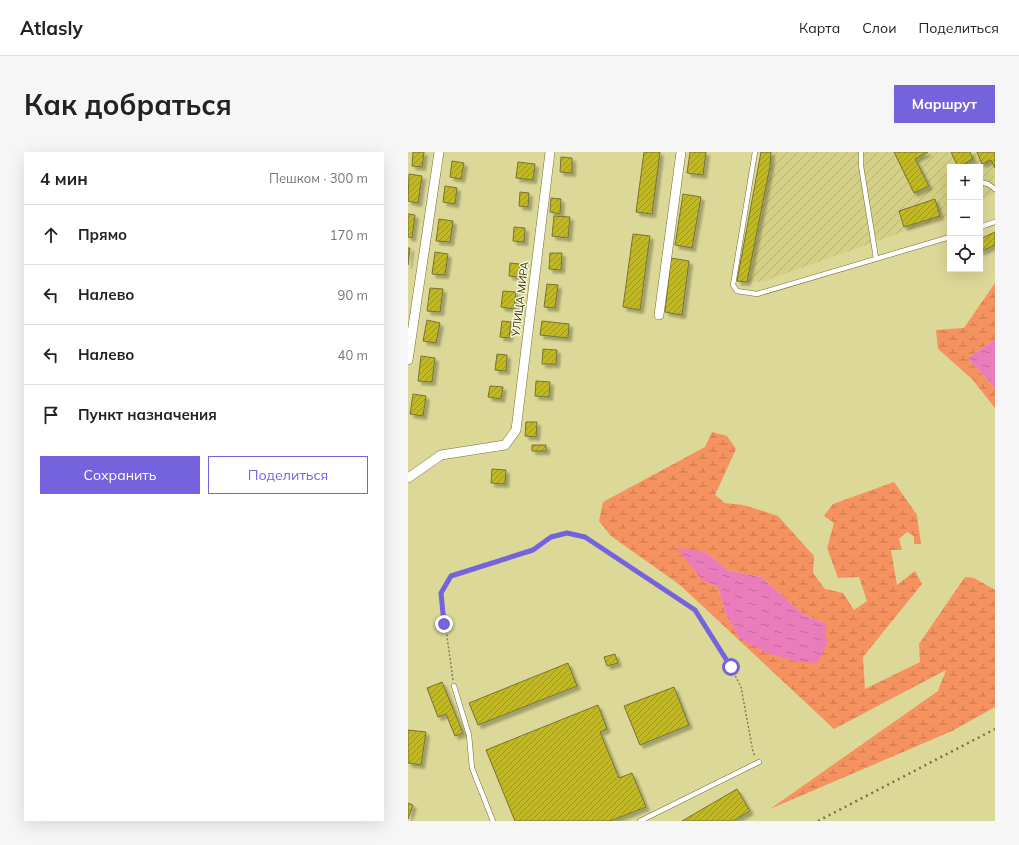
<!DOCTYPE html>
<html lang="ru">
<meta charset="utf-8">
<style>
body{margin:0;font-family:Mulish,sans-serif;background:#f6f6f6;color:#222}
.controls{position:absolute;right:12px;top:12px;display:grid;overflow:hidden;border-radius:0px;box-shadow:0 4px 16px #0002}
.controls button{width:36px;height:36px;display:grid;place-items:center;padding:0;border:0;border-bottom:1px solid #e0e0e0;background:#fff;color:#222;font:20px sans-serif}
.stop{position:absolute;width:12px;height:12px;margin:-9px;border:3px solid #7563de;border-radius:50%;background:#fff}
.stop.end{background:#7563de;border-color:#fff;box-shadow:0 1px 4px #0008}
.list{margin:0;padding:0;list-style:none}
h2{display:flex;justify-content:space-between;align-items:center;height:52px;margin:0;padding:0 16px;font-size:17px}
h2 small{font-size:13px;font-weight:400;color:#767676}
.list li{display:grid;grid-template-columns:26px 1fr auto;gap:12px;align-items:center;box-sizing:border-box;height:60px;padding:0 16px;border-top:1px solid #e0e0e0}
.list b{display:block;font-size:15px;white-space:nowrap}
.list em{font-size:13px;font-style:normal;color:#767676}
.actions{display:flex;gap:8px;padding:12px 16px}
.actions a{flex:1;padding:9px 0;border:1px solid #7563de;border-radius:0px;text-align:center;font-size:14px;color:#7563de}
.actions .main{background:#7563de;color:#fff}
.icon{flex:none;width:22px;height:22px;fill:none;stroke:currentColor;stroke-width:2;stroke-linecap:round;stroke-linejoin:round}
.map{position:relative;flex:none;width:587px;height:669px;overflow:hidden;border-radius:0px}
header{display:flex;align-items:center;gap:24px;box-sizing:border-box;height:56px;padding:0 20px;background:#fff;border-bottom:1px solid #e0e0e0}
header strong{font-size:19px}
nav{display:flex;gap:22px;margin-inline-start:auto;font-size:14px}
.intro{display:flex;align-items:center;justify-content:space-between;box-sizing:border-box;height:96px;padding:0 24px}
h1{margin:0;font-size:28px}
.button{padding:10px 18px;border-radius:0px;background:#7563de;color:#fff;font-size:14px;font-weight:700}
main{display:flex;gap:24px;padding:0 24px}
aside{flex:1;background:#fff;border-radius:0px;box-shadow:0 4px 16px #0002}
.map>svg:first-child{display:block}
</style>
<header>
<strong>Atlasly</strong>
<nav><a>Карта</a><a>Слои</a><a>Поделиться</a></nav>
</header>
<div class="intro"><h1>Как добраться</h1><a class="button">Маршрут</a></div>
<main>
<aside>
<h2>4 мин<small>Пешком · 300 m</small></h2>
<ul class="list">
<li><svg class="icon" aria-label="ahead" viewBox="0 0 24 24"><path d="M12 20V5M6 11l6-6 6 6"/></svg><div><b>Прямо</b></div><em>170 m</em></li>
<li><svg class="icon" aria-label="left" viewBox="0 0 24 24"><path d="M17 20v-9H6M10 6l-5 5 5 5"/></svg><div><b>Налево</b></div><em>90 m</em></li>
<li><svg class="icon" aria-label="left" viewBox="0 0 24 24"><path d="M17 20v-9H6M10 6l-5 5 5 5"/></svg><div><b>Налево</b></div><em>40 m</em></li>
<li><svg class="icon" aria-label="arrive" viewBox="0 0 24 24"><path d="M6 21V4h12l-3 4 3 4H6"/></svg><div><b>Пункт назначения</b></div></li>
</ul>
<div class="actions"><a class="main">Сохранить</a><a>Поделиться</a></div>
</aside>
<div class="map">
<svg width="587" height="669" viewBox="0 0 587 669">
<defs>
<pattern id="industrial-furrows" width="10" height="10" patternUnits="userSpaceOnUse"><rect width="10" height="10" fill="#d4d087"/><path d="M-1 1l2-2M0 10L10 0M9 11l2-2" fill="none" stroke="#b6b374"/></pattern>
<pattern id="wetland-marsh" width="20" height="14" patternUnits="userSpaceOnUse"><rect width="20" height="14" fill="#f69160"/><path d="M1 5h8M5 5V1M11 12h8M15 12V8" fill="none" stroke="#c8774e"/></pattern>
<pattern id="water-ripples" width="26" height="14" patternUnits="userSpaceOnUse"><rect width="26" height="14" fill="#ea7cbb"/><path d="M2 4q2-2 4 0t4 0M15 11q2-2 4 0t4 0" fill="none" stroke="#be6697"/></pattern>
<pattern id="building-hatch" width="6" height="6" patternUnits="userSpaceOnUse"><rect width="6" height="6" fill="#c0b827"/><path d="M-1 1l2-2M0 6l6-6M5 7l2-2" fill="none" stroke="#9d9621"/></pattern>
<filter id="shadow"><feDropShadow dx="3.5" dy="3.5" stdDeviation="1" flood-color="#0004"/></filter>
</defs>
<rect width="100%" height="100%" fill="#dcd998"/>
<path fill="url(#industrial-furrows)" d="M 363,0 L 587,0 L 587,41 L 572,49 L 572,15 L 542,15 L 542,63 L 357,129 L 339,130 Z"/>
<path fill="url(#wetland-marsh)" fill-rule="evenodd" d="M 587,131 L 587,187 L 560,206 L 587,236 L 587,256 L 564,227 L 530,197 L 528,178 L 556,176 Z
M 304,280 L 319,284 L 328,297 L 307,343 L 317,351 L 336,353 L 370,364 L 406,404 L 405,421 L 417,437 L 435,441 L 446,458 L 459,449 L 451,425 L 430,426 L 419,396 L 426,371 L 416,364 L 425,352 L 486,330 L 509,363 L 513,392 L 506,392 L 506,384 L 499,380 L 491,387 L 494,398 L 483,398 L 489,433 L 507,419 L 514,432 L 455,505 L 457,537 L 512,510 L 511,492 L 557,425 L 566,426 L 587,438 L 587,555 L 544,579 L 362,657 L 530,539 L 538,518 L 426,577 L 272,433 L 203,384 L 191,369 L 195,350 L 297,295 ZM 297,400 L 321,419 L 353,425 L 396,463 L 417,471 L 318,463 L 310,435 L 294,428 Z"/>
<path fill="url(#water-ripples)" d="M 587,187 L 587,236 L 560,206 Z
M 269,396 L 279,397 L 297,400 L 321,419 L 353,425 L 396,463 L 417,471 L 419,492 L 409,511 L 386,509 L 359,501 L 332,487 L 318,463 L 310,435 L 294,428 Z"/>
<path fill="url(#building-hatch)" stroke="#777334" filter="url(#shadow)" d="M 5,0 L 16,0 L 14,15 L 4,14 Z
M 236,0 L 252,0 L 244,62 L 228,60 Z
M 282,0 L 298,0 L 295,23 L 279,21 Z
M 353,0 L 363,0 L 362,14 L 339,130 L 329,129 Z
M 486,0 L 520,0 L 507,7 L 521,34 L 506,41 Z
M 543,0 L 562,0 L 565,7 L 550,15 Z
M 569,0 L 587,0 L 587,16 L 583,8 L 574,12 Z
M 153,5 L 164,6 L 164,21 L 152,20 Z
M 44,9 L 56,11 L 53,27 L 42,25 Z
M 110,10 L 127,12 L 125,28 L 108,26 Z
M 1,22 L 14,24 L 10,51 L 0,49 Z
M 37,34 L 49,36 L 47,52 L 35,50 Z
M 112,40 L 121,41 L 120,55 L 111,54 Z
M 275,42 L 293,45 L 284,96 L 267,93 Z
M 143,46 L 153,47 L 152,62 L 142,60 Z
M 527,47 L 532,64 L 496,75 L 491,59 Z
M 0,62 L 7,63 L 4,86 L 0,85 Z
M 146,64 L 162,65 L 160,86 L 144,84 Z
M 31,67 L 45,69 L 42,90 L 28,89 Z
M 106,75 L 117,76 L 116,90 L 105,89 Z
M 587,80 L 587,93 L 572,100 L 572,87 Z
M 225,82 L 242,84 L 232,158 L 215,155 Z
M 0,96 L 2,96 L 0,113 Z
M 27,100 L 40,102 L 37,123 L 24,122 Z
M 142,101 L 154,101 L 153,118 L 141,117 Z
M 263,106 L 281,109 L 274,163 L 257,160 Z
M 102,111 L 112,112 L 111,125 L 101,124 Z
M 139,132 L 150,133 L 147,156 L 136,155 Z
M 22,136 L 35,137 L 32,160 L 19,159 Z
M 95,139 L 108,140 L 106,157 L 93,155 Z
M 19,168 L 32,171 L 28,191 L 15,189 Z
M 94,169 L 103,170 L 101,186 L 92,185 Z
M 134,169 L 161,172 L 160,186 L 132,183 Z
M 135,197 L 149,198 L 148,212 L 134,212 Z
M 89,202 L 99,203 L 98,219 L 87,218 Z
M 13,204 L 27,206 L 24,230 L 10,229 Z
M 128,229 L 142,230 L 141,245 L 127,244 Z
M 82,234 L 95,235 L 93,247 L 80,245 Z
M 5,242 L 18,244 L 15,264 L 2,262 Z
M 118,270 L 129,270 L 128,285 L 117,284 Z
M 124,293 L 138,293 L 138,299 L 124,299 Z
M 84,317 L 98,318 L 97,332 L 83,331 Z
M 207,502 L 210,511 L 199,514 L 196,505 Z
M 160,511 L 169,534 L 70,573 L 61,551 Z
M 34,530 L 55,581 L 47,584 L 38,562 L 30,565 L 19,536 Z
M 266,535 L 281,573 L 232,593 L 216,554 Z
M 190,553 L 199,577 L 192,580 L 211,626 L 224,621 L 238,655 L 202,669 L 107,669 L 78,598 Z
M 0,578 L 18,580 L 13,613 L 0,611 Z
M 329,637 L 342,659 L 325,669 L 274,669 Z
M 0,651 L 5,653 L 0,667 Z"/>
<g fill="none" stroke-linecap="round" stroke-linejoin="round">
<g stroke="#716e2f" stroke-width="5.5">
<path id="lane" d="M 347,0 L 325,133 L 329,139 L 349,142 L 542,85
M 453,0 L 453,14 L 468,106
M 572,30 L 580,32 L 587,37
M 572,75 L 587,70
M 46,534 L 61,583 L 64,616 L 85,669
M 232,669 L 351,610"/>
</g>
<g stroke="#716e2f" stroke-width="10">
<path id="street" d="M 251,163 L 273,0
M 0,208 L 31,0
M 0,326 L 33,303 L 97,293 L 108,278 L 142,0"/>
</g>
<path stroke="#828053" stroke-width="1.5" stroke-dasharray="2 2" stroke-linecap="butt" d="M 45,528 L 33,441 L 43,424 L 125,398 L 143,385 L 159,381 L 177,385 L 287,458 L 323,515 L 333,535 L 345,600 L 347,604"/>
<use href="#lane" stroke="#fff" stroke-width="4.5"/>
<use href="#street" stroke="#fff" stroke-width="9"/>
<path stroke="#747249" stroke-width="2.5" stroke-dasharray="2 4" stroke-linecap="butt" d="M 410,669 L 587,577"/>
</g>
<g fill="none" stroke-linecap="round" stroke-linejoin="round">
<path stroke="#7563de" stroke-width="5" d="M 36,472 L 33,441 L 43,424 L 125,398 L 143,385 L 159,381 L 177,385 L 287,458 L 323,515"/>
</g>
<g text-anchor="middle" stroke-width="3" stroke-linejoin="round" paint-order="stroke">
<g font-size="11" fill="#333217" stroke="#f9f8d8">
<text transform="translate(112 147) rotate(-83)" y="4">УЛИЦА МИРА</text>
</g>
</g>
</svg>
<div class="controls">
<button>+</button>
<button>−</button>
<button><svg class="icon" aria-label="locate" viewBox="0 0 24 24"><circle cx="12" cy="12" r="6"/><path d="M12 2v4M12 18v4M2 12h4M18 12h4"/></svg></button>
</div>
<div class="stop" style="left:323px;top:515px"></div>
<div class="stop end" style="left:36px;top:472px"></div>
</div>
</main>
